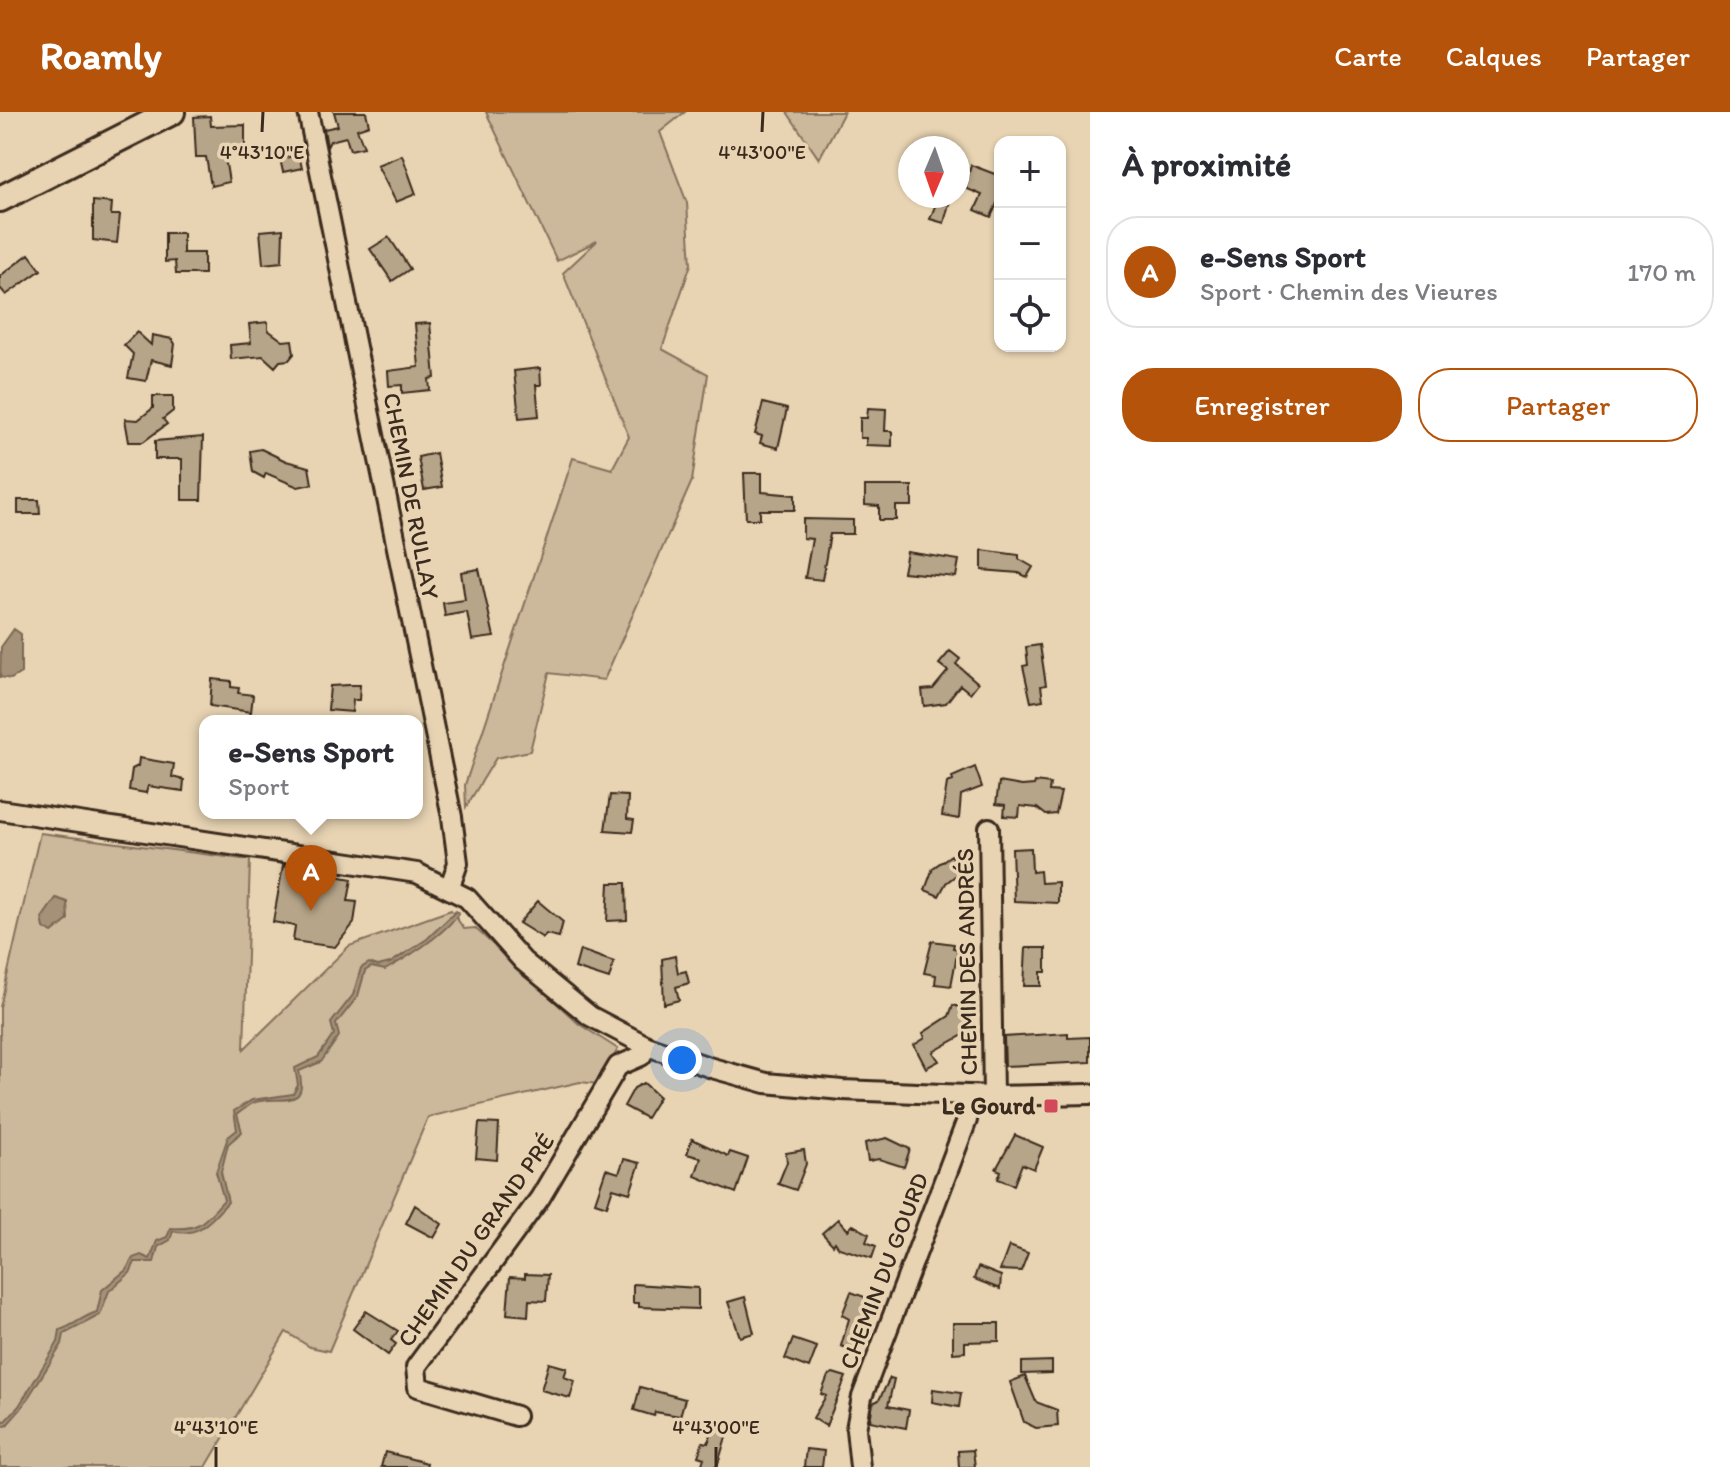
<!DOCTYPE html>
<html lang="fr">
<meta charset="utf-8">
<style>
body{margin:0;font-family:Itim,sans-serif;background:#f2f2f3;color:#2b2b33}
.controls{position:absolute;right:24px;top:24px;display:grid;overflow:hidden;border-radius:16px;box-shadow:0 2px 6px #0004}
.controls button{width:72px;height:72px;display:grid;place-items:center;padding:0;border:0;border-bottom:2px solid #e1e1e2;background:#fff;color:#2b2b33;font:40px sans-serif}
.compass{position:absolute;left:898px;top:24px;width:72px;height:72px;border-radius:50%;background:#fff;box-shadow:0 2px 6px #0004;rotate:182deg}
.you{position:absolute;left:682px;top:948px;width:28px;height:28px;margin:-20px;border:6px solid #fff;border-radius:50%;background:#1a73e8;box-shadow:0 0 0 12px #1a73e833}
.badge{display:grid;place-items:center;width:52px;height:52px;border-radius:50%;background:#b45309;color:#fff;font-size:26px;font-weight:700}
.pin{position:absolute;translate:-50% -66px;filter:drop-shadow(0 2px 4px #0008)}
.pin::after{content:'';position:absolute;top:42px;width:28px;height:24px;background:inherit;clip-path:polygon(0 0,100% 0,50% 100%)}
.popup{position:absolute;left:199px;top:603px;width:224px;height:104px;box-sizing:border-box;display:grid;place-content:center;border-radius:16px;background:#fff;filter:drop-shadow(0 2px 6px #0005);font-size:26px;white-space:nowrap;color:#7c7c81}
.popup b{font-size:30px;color:#2b2b33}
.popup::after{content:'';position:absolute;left:50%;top:100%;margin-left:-16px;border:16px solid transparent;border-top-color:#fff}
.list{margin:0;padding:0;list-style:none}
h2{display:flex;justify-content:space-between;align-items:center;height:104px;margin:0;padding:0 32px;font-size:34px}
h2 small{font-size:26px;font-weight:400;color:#7c7c81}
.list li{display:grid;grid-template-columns:52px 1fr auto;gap:24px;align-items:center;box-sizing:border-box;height:112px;margin:0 16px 16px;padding:0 16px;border:2px solid #e1e1e2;border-radius:32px}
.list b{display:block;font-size:30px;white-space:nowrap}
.list p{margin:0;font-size:26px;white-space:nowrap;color:#7c7c81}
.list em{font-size:26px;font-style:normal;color:#7c7c81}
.actions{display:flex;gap:16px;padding:24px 32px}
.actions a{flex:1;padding:18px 0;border:2px solid #b45309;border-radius:32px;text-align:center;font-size:28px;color:#b45309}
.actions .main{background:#b45309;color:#fff}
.icon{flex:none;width:44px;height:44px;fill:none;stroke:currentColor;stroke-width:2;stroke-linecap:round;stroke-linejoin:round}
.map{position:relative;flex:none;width:1090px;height:1355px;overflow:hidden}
header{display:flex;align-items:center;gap:48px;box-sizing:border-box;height:112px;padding:0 40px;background:#b45309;color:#fff}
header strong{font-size:38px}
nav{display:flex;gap:44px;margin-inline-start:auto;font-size:28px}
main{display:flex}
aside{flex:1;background:#fff}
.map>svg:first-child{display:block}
</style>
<header>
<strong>Roamly</strong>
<nav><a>Carte</a><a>Calques</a><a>Partager</a></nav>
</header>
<main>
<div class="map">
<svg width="1090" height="1355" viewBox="0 0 1090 1355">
<rect width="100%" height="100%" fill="#e8d4b3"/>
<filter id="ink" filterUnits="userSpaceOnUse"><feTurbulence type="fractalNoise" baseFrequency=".0125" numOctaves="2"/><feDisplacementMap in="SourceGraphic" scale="16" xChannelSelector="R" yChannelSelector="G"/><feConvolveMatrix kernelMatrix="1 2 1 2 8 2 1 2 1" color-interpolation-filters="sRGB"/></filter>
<g filter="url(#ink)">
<path fill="#ccb89b" stroke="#84715c" stroke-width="2" d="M 486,0 L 685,0 L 660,20 L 687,91 L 691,152 L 662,237 L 708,262 L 692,369 L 604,568 L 549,561 L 530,639 L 496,646 L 466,695 L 465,673 L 573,346 L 612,357 L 629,325 L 563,161 L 597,129 L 557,149 Z
M 787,0 L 844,0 L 819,47 Z
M 40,721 L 250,748 L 244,937 L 349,834 L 451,798 L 464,817 L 475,816 L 579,912 L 618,937 L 598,972 L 580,970 L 428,1005 L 329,1239 L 310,1235 L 286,1220 L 206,1355 L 0,1355 L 0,895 Z"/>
<path fill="#a49178" stroke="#7a6854" stroke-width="2" d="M 14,517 L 21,522 L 21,561 L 11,567 L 0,565 L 1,535 Z
M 56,786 L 67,790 L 68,808 L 52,821 L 44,816 L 42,806 Z
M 456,799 L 459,801 C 444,823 408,845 385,858 L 371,855 L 365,859 L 358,884 L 336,912 L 339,924 L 321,950 L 299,959 C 310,1000 277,982 253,991 C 248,994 242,999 237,1002 L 242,1020 L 228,1032 L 221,1060 L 228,1090 C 211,1108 199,1126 173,1119 L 170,1128 L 158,1135 L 154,1150 L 135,1150 L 130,1161 L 109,1179 L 100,1203 L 64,1222 L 62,1232 L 21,1297 L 6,1314 L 0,1313 L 0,1308 L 5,1309 L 19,1294 L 58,1230 L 60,1218 C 75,1213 83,1204 97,1200 L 102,1178 L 126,1158 L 133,1146 L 141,1143 L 150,1147 L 157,1129 L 167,1125 L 171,1116 C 201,1118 203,1110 224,1088 L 216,1060 L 228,1025 L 237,1018 L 234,999 L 252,988 L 293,982 L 298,973 L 295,956 L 318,945 L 334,922 L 331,911 L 353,883 L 361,856 L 369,851 L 378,854 L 390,851 L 427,827 Z"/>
<path fill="#b7a589" stroke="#3b2a1e" stroke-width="2" d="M 334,0 L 366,0 L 369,13 L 357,17 L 364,35 L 350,38 L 346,25 L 330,29 L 327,35 L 324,17 L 338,14 Z
M 210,4 L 211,14 L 245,13 L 245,36 L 224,40 L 229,70 L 211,74 L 206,45 L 196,45 L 194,5 Z
M 299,43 L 302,56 L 283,60 L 280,47 Z
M 402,43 L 416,82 L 396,90 L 377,53 Z
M 971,53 L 1000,64 L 1000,85 L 991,105 L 975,98 L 982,83 L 965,76 Z
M 939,84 L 951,84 L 944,111 L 930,107 Z
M 93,89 L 112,91 L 111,103 L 120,103 L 117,131 L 93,128 Z
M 283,117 L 282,150 L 263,152 L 260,119 Z
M 165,121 L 183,121 L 183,141 L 204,141 L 204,162 L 176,162 L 175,149 L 165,150 Z
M 389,125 L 410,157 L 392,169 L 370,137 Z
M 29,142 L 41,158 L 6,183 L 0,176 L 0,164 Z
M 268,210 L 268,218 L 283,229 L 292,228 L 294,242 L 289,248 L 280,249 L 275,255 L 263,244 L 231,247 L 230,233 L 251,231 L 249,212 Z
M 430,211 L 435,266 L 429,267 L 430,278 L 402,281 L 402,273 L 389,274 L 388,259 L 419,255 L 415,212 Z
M 137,220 L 151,233 L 152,223 L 172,227 L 175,232 L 172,253 L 151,248 L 146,269 L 128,266 L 133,242 L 124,233 Z
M 540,256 L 541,273 L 536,273 L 539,304 L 519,306 L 514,259 Z
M 153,284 L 173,284 L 173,299 L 163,307 L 167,312 L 143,330 L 129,330 L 125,307 L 138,308 L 153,296 Z
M 763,291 L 787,297 L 778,336 L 760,331 L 762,324 L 755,322 Z
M 868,296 L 886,297 L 885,319 L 892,319 L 892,334 L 866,333 L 866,326 L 860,326 L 860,306 L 867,306 Z
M 203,325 L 201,388 L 182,388 L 182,347 L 155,347 L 155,329 Z
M 261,337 L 286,349 L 309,355 L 312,372 L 298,375 L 266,361 L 264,366 L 253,360 L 250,339 Z
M 436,341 L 442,375 L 424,378 L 418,345 Z
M 744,361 L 762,361 L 762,380 L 795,383 L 795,398 L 760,398 L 760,407 L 746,407 Z
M 865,374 L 912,374 L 912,394 L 896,394 L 896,408 L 879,408 L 879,394 L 865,393 Z
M 18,388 L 39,388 L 40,402 L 18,402 Z
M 803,407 L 853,408 L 853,422 L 830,422 L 822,468 L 805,466 L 812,427 L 803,426 Z
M 982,438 L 1019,443 L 1019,447 L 1033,455 L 1027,465 L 1019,461 L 982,458 Z
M 907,440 L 959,448 L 956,465 L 903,460 Z
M 479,457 L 494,525 L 472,528 L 467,500 L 445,504 L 443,491 L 465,488 L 461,460 Z
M 1040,533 L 1046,573 L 1041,574 L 1043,588 L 1031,590 L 1023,554 L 1028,553 L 1026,535 Z
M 950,539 L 960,547 L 956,552 L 978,571 L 970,581 L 960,573 L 946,591 L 924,594 L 922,578 L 933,577 L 948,559 L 939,552 Z
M 212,567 L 231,569 L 231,575 L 239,576 L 238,581 L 253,583 L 251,600 L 210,594 Z
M 349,573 L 360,573 L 359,588 L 353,588 L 352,600 L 328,598 L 330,574 Z
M 139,646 L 174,652 L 172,665 L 184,668 L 183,679 L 148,674 L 146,681 L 129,678 L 132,657 L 138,654 Z
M 975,655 L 982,675 L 961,683 L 959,707 L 942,704 L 947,671 L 953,669 L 952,665 Z
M 999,670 L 1022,674 L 1034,673 L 1035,670 L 1050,672 L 1049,679 L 1061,680 L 1056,702 L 1046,703 L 1037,696 L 1020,694 L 1019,705 L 1004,704 L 1005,693 L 996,692 Z
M 610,683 L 628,684 L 627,707 L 634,708 L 632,720 L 605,718 Z
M 1031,736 L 1032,760 L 1040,759 L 1041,771 L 1058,770 L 1058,791 L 1014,789 L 1012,737 Z
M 951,743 L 963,758 L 946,771 L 939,784 L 925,778 L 933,756 Z
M 283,754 L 352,767 L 348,789 L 357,790 L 354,811 L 335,835 L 293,829 L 295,814 L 273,810 Z
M 609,771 L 626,771 L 627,808 L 607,809 Z
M 538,789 L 563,810 L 559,825 L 546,822 L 543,826 L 519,811 Z
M 932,829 L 954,832 L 953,836 L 958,837 L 951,874 L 935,872 L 936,863 L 924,861 Z
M 1026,836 L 1046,836 L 1046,860 L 1041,860 L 1041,874 L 1024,874 Z
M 580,838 L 614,850 L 609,867 L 575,856 Z
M 675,844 L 678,861 L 686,859 L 689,871 L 676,875 L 679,888 L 664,892 L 662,847 Z
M 953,893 L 975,900 L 971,913 L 967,912 L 963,923 L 933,940 L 939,949 L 926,956 L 914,933 L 925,926 L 923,921 L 949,904 Z
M 1068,921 L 1068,926 L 1090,925 L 1090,950 L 1005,954 L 1004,925 Z
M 644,971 L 659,985 L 646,1006 L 624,994 L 634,976 Z
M 479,1011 L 499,1012 L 497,1048 L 476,1046 Z
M 1015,1023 L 1043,1035 L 1034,1057 L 1022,1052 L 1014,1073 L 998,1067 L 1001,1059 L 996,1057 Z
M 887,1026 L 910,1037 L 904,1055 L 879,1047 L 868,1049 L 865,1031 Z
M 692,1027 L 728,1044 L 730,1040 L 748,1046 L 736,1081 L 695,1064 L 701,1046 L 687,1042 Z
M 804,1038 L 806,1052 L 796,1078 L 778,1072 L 787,1050 L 786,1041 Z
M 624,1047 L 640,1051 L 630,1081 L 613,1076 L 607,1094 L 595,1090 L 606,1057 L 619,1061 Z
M 415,1093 L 442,1112 L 434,1126 L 406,1111 Z
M 838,1107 L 848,1118 L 853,1113 L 869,1122 L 866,1130 L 876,1134 L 872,1146 L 839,1136 L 835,1130 L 833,1133 L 822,1121 Z
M 1009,1134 L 1028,1141 L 1021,1159 L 1000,1158 Z
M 978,1155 L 1001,1164 L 1000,1177 L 974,1167 Z
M 525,1162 L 548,1163 L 546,1189 L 529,1188 L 528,1204 L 507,1202 L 510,1165 L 525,1166 Z
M 633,1172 L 698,1176 L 698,1197 L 639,1195 L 639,1191 L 633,1191 Z
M 851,1180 L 870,1187 L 855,1240 L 841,1234 L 849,1207 L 842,1203 Z
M 745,1185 L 754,1221 L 740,1225 L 728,1190 Z
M 366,1199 L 398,1219 L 391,1228 L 396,1232 L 388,1243 L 353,1217 Z
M 953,1211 L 999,1211 L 999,1229 L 965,1230 L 965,1240 L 953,1241 Z
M 793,1227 L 817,1235 L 809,1256 L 785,1247 Z
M 1052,1249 L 1052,1261 L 1022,1262 L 1022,1250 Z
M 549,1251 L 567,1256 L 564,1265 L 575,1269 L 570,1286 L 541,1278 Z
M 833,1261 L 846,1265 L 826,1314 L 813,1306 L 826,1284 L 821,1282 L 828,1264 Z
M 1025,1264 L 1036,1290 L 1057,1298 L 1058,1314 L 1036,1316 L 1024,1310 L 1010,1270 Z
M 890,1266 L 894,1267 L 888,1294 L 909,1298 L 906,1316 L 870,1309 L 873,1291 L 879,1288 Z
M 640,1275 L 685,1287 L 680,1304 L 655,1300 L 654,1304 L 634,1298 Z
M 933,1277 L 961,1281 L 959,1295 L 932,1290 Z
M 714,1314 L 728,1318 L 717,1355 L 701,1355 L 704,1346 L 698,1344 L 703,1330 L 708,1331 Z
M 806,1337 L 824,1339 L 822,1355 L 804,1355 Z
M 973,1338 L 975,1355 L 959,1355 L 958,1339 Z
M 385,1340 L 427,1351 L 426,1355 L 381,1355 Z"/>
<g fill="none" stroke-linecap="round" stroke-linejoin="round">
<g stroke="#3b2a1e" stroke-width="24">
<path id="street" d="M 308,0 L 452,705 L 458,751 L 449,777
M 0,698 L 417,761 L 467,786 L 523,849 L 590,904 L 647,934 L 712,956 L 766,971 L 842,978 L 993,984 L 1090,982
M 989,716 L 993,984
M 516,1304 L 418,1275 L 416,1255 L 540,1086 L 618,954 L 641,944 L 647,934
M 860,1355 L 856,1317 L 862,1285 L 967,1008 L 970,983"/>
</g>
<g stroke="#3b2a1e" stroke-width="30">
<path id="secondary" d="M 0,87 L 172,0"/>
</g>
<use href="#street" stroke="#e8d4b3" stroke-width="18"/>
<use href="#secondary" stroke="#e8d4b3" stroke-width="24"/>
</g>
</g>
<path fill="none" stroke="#3b2a1e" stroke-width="3" d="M 262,20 L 263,0M 762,20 L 763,0M 216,1355 L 216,1335M 716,1355 L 716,1335"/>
<rect fill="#d1495b" stroke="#e8d4b3" stroke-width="3" x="1043" y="986" width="16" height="16" rx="4"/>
<g text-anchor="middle" stroke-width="7" stroke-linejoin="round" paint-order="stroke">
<g font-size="24" fill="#3b2a1e" stroke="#e8d4b3">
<text transform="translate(411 384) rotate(79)" y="8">CHEMIN DE RULLAY</text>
<text transform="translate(967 850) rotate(-91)" y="8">CHEMIN DES ANDRÉS</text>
<text transform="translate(476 1128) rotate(-55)" y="8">CHEMIN DU GRAND PRÉ</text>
<text transform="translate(884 1159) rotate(-69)" y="8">CHEMIN DU GOURD</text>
</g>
<g font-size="24" font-weight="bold" fill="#3b2a1e" stroke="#e8d4b3" text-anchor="end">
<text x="1035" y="1002">Le Gourd</text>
</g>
</g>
<g font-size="20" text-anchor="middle" fill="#3b2a1e" stroke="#e8d4b3" stroke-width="7" stroke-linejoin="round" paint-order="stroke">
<text x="262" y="47">4°43'10"E</text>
<text x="762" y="47">4°43'00"E</text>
<text x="216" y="1322">4°43'10"E</text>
<text x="716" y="1322">4°43'00"E</text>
</g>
</svg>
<div class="controls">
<button>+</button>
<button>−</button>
<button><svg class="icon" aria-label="locate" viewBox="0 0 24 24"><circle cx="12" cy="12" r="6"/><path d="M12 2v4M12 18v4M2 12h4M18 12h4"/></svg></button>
</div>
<svg class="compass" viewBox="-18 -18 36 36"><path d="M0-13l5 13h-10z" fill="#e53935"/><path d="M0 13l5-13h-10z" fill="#7c7c81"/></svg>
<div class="you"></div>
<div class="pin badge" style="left:311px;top:799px">A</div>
<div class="popup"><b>e-Sens Sport</b>Sport</div>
</div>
<aside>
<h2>À proximité<small></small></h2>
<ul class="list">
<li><span class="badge">A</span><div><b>e-Sens Sport</b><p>Sport · Chemin des Vieures</p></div><em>170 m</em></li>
</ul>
<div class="actions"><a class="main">Enregistrer</a><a>Partager</a></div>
</aside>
</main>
